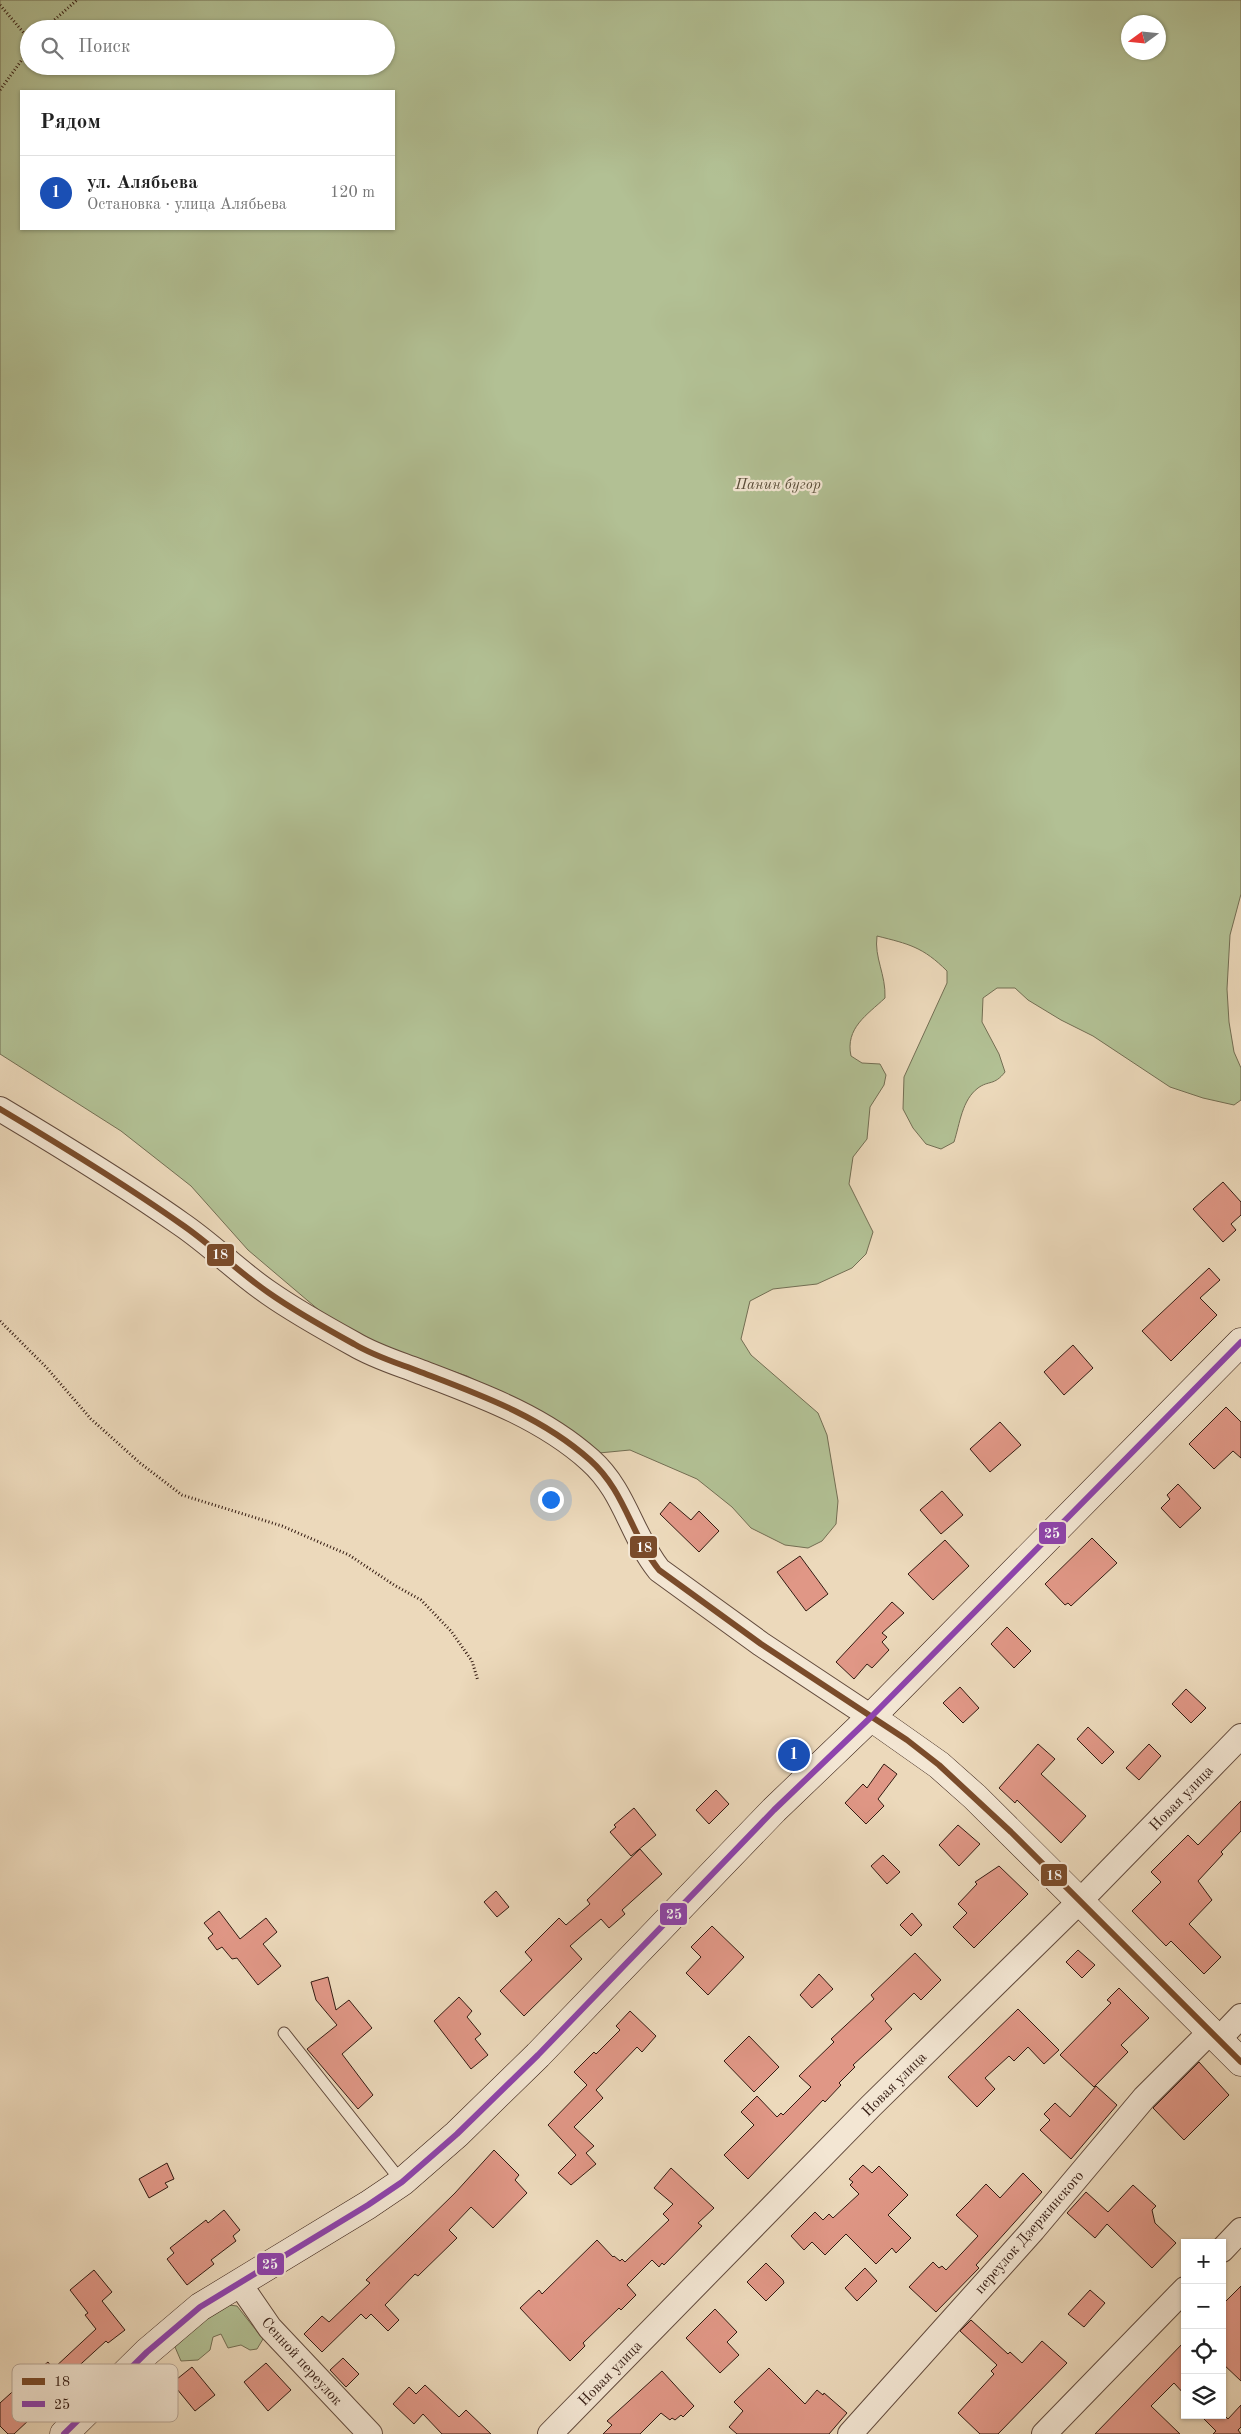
<!DOCTYPE html>
<html lang="ru">
<meta charset="utf-8">
<style>
body{margin:0;font-family:"Old Standard TT",serif;background:#f2f2f2;color:#222}
.controls{position:absolute;right:15px;bottom:15px;display:grid;overflow:hidden;border-radius:0px;box-shadow:0 1px 4px #0004}
.controls button{width:45px;height:45px;display:grid;place-items:center;padding:0;border:0;border-bottom:1px solid #e0e0e0;background:#fff;color:#222;font:25px sans-serif}
.compass{position:absolute;left:1121px;top:15px;width:45px;height:45px;border-radius:50%;background:#fff;box-shadow:0 1px 4px #0004;rotate:255deg}
.you{position:absolute;left:550px;top:1499px;width:18px;height:18px;margin:-12px;border:4px solid #fff;border-radius:50%;background:#1a73e8;box-shadow:0 0 0 8px #1a73e833}
.badge{display:grid;place-items:center;width:32px;height:32px;border-radius:50%;background:#1a73e8;color:#fff;font-size:16px;font-weight:700}
.pin{position:absolute;translate:-50% -50%;border:2px solid #fff;box-shadow:0 1px 5px #0006}
.list{margin:0;padding:0;list-style:none}
h2{display:flex;justify-content:space-between;align-items:center;height:65px;margin:0;padding:0 20px;font-size:21px}
h2 small{font-size:16px;font-weight:400;color:#767676}
.list li{display:grid;grid-template-columns:32px 1fr auto;gap:15px;align-items:center;box-sizing:border-box;height:75px;padding:0 20px;border-top:1px solid #e0e0e0}
.list b{display:block;font-size:19px;white-space:nowrap}
.list p{margin:0;font-size:16px;white-space:nowrap;color:#767676}
.list em{font-size:16px;font-style:normal;color:#767676}
.icon{flex:none;width:28px;height:28px;fill:none;stroke:currentColor;stroke-width:2;stroke-linecap:round;stroke-linejoin:round}
.map{position:relative;flex:none;width:1241px;height:2434px;overflow:hidden}
.search{position:absolute;background:#fff;box-shadow:0 1px 4px #0004;left:20px;top:20px;width:375px;height:55px;display:flex;align-items:center;gap:12px;box-sizing:border-box;padding:0 18px;border-radius:28px;color:#767676;font-size:19px}
.panel{position:absolute;background:#fff;box-shadow:0 1px 4px #0004;left:20px;top:90px;width:375px;height:140px;border-radius:0px}
.map>svg:first-child{display:block}
</style>
<div class="map">
<svg width="1241" height="2434" viewBox="0 0 1241 2434">
<rect width="100%" height="100%" fill="#ecd9bb"/>
<filter id="stains"><feTurbulence type="fractalNoise" baseFrequency=".004" numOctaves="4"/><feColorMatrix values="0 0 0 0 .2 0 0 0 0 .09 0 0 0 0 .02 0 0 0 .5 -.17"/></filter>
<radialGradient id="worn" r=".72"><stop offset=".6" stop-color="#630" stop-opacity="0"/><stop offset="1" stop-color="#630" stop-opacity=".3"/></radialGradient>
<path fill="#b2c094" stroke="#736e53" fill-rule="evenodd" d="M 0,0 L 1241,0 L 1241,894 L 1230,935 L 1227,989 L 1229,1022 L 1234,1052 L 1241,1068 L 1241,1100 L 1234,1105 L 1203,1098 L 1170,1087 L 1093,1036 L 1061,1020 L 1028,1000 L 1015,988 L 997,988 L 983,998 L 982,1022 L 999,1054 L 1005,1072 C 994,1086 989,1080 978,1088 C 962,1100 960,1123 954,1142 L 941,1149 L 926,1144 L 913,1128 L 903,1109 L 904,1077 L 947,983 L 947,971 C 923,947 909,944 877,936 C 874,958 886,974 885,998 C 867,1015 845,1028 851,1056 L 862,1063 L 880,1064 L 886,1075 L 884,1085 L 870,1107 L 867,1139 L 853,1157 L 849,1184 L 873,1232 L 866,1254 L 852,1268 L 817,1284 L 773,1289 L 750,1301 L 741,1339 L 751,1355 L 818,1413 L 827,1435 L 838,1501 L 836,1524 L 822,1541 L 808,1548 L 785,1545 L 751,1528 L 732,1507 L 697,1479 L 630,1450 L 599,1453 L 545,1416 L 467,1376 L 390,1350 L 327,1317 L 248,1250 L 191,1186 L 121,1131 L 0,1054 ZM 1128,22 L 1158,22 L 1158,52 L 1128,52 ZM 29,29 L 386,29 L 386,66 L 29,66 ZM 21,91 L 394,91 L 394,229 L 21,229 Z
M 229,2305 L 237,2306 L 263,2339 L 257,2349 L 250,2350 L 241,2345 L 228,2348 L 221,2334 L 213,2337 L 210,2350 L 198,2360 L 181,2361 L 175,2347 L 203,2321 Z"/>
<path fill="#e09786" stroke="#341b12" d="M 1223,1182 L 1241,1202 L 1241,1215 L 1231,1224 L 1236,1230 L 1223,1242 L 1193,1209 Z
M 1209,1268 L 1220,1280 L 1200,1298 L 1217,1315 L 1171,1361 L 1142,1331 Z
M 1073,1345 L 1093,1368 L 1064,1395 L 1044,1372 Z
M 1226,1407 L 1241,1422 L 1241,1458 L 1233,1451 L 1214,1469 L 1189,1444 Z
M 1000,1422 L 1021,1445 L 990,1472 L 970,1449 Z
M 1178,1484 L 1201,1508 L 1180,1528 L 1161,1508 L 1170,1499 L 1167,1495 Z
M 942,1491 L 963,1515 L 941,1534 L 920,1510 Z
M 670,1502 L 691,1520 L 699,1511 L 719,1531 L 699,1552 L 660,1514 Z
M 1092,1538 L 1117,1563 L 1071,1606 L 1068,1603 L 1065,1605 L 1045,1584 Z
M 945,1540 L 969,1566 L 933,1600 L 908,1574 Z
M 800,1556 L 828,1594 L 806,1611 L 777,1572 Z
M 892,1602 L 904,1613 L 882,1633 L 887,1637 L 882,1642 L 889,1650 L 872,1668 L 867,1664 L 854,1679 L 836,1662 Z
M 1007,1627 L 1031,1651 L 1014,1668 L 991,1644 Z
M 960,1687 L 979,1708 L 963,1723 L 943,1703 Z
M 1186,1689 L 1206,1708 L 1191,1723 L 1172,1704 Z
M 1088,1727 L 1114,1752 L 1102,1764 L 1077,1739 Z
M 1038,1744 L 1055,1759 L 1041,1774 L 1086,1816 L 1061,1843 L 1017,1800 L 1015,1803 L 999,1788 Z
M 1149,1744 L 1161,1756 L 1139,1780 L 1126,1768 Z
M 884,1764 L 897,1774 L 878,1799 L 884,1806 L 866,1824 L 845,1803 L 863,1784 L 867,1788 Z
M 716,1790 L 729,1804 L 709,1824 L 696,1810 Z
M 1241,1801 L 1241,1831 L 1221,1852 L 1223,1854 L 1198,1881 L 1212,1900 L 1189,1924 L 1221,1957 L 1204,1974 L 1171,1941 L 1166,1946 L 1132,1911 L 1161,1882 L 1151,1872 L 1188,1835 L 1198,1845 Z
M 634,1808 L 656,1835 L 631,1856 L 610,1832 L 616,1827 L 614,1825 Z
M 958,1825 L 980,1844 L 959,1866 L 939,1845 Z
M 640,1849 L 662,1874 L 622,1910 L 625,1914 L 609,1928 L 601,1919 L 570,1946 L 582,1959 L 524,2016 L 500,1991 L 532,1960 L 525,1952 L 559,1918 L 566,1925 L 590,1904 L 587,1900 Z
M 883,1855 L 900,1872 L 887,1884 L 871,1866 Z
M 999,1866 L 1028,1894 L 974,1948 L 953,1927 L 967,1913 L 958,1904 L 977,1884 L 975,1882 Z
M 496,1891 L 509,1907 L 497,1917 L 484,1902 Z
M 219,1911 L 240,1939 L 266,1918 L 277,1932 L 263,1944 L 281,1966 L 258,1985 L 237,1958 L 232,1959 L 222,1947 L 217,1950 L 208,1938 L 213,1934 L 204,1923 Z
M 912,1913 L 922,1925 L 911,1936 L 900,1925 Z
M 712,1926 L 744,1957 L 708,1995 L 686,1973 L 701,1957 L 691,1947 Z
M 1078,1950 L 1095,1965 L 1082,1978 L 1066,1962 Z
M 915,1953 L 941,1980 L 921,2000 L 914,1993 L 885,2021 L 892,2029 L 853,2065 L 855,2067 L 839,2083 L 841,2085 L 825,2102 L 823,2100 L 748,2179 L 724,2155 L 754,2125 L 741,2112 L 757,2096 L 777,2117 L 781,2113 L 783,2115 L 811,2087 L 799,2076 L 834,2042 L 831,2039 L 874,1999 L 871,1995 Z
M 819,1974 L 833,1989 L 812,2008 L 800,1995 Z
M 328,1977 L 336,2010 L 349,2000 L 372,2028 L 342,2054 L 373,2095 L 358,2109 L 307,2049 L 337,2025 L 316,2000 L 311,1982 Z
M 1119,1988 L 1149,2018 L 1121,2045 L 1128,2052 L 1094,2087 L 1060,2055 L 1111,2003 L 1107,2000 Z
M 459,1997 L 472,2011 L 467,2017 L 481,2034 L 475,2039 L 488,2055 L 471,2069 L 434,2021 Z
M 1018,2009 L 1059,2050 L 1044,2064 L 1028,2047 L 1014,2061 L 1009,2056 L 985,2078 L 995,2089 L 977,2107 L 948,2077 Z
M 630,2011 L 656,2036 L 642,2052 L 637,2047 L 596,2090 L 603,2098 L 574,2127 L 594,2146 L 586,2153 L 596,2164 L 571,2185 L 558,2173 L 576,2155 L 548,2125 L 587,2085 L 574,2072 L 594,2052 L 596,2054 L 620,2030 L 616,2026 Z
M 749,2036 L 779,2067 L 754,2092 L 724,2061 Z
M 1199,2062 L 1229,2095 L 1184,2140 L 1153,2108 Z
M 1096,2086 L 1117,2105 L 1071,2159 L 1040,2130 L 1050,2120 L 1044,2114 L 1055,2103 L 1070,2117 Z
M 494,2150 L 519,2175 L 515,2180 L 527,2193 L 493,2228 L 471,2207 L 449,2230 L 457,2238 L 418,2276 L 415,2274 L 385,2305 L 399,2320 L 388,2331 L 371,2314 L 366,2319 L 361,2314 L 322,2352 L 304,2334 L 322,2316 L 329,2322 L 370,2283 L 366,2280 L 455,2193 Z
M 167,2163 L 174,2179 L 165,2183 L 168,2187 L 149,2198 L 139,2179 Z
M 863,2165 L 872,2173 L 879,2166 L 908,2195 L 888,2215 L 911,2238 L 896,2253 L 892,2248 L 876,2264 L 846,2234 L 825,2255 L 812,2242 L 804,2250 L 791,2236 L 815,2212 L 823,2220 L 829,2214 L 833,2218 L 859,2194 L 850,2185 L 853,2182 L 849,2179 Z
M 671,2168 L 714,2208 L 698,2223 L 702,2226 L 664,2265 L 662,2263 L 659,2267 L 652,2260 L 627,2285 L 636,2295 L 621,2310 L 619,2308 L 583,2343 L 585,2346 L 570,2361 L 520,2308 L 539,2290 L 542,2294 L 597,2240 L 613,2257 L 614,2256 L 620,2261 L 622,2259 L 625,2262 L 669,2220 L 663,2214 L 673,2204 L 654,2188 Z
M 1023,2173 L 1042,2192 L 976,2265 L 979,2268 L 936,2312 L 909,2287 L 933,2262 L 939,2268 L 942,2266 L 946,2270 L 978,2236 L 956,2215 L 970,2201 L 986,2184 L 1000,2198 Z
M 1133,2185 L 1156,2206 L 1152,2210 L 1155,2223 L 1176,2243 L 1152,2268 L 1107,2224 L 1095,2238 L 1067,2213 L 1086,2192 L 1108,2212 Z
M 224,2210 L 240,2230 L 233,2236 L 236,2241 L 211,2260 L 214,2264 L 187,2285 L 167,2259 L 174,2253 L 170,2248 L 206,2220 L 208,2223 Z
M 766,2263 L 783,2280 L 784,2283 L 766,2301 L 747,2282 Z
M 865,2268 L 877,2281 L 857,2301 L 845,2288 Z
M 94,2270 L 112,2292 L 102,2301 L 125,2330 L 108,2343 L 106,2341 L 59,2384 L 63,2388 L 14,2434 L 8,2434 L 0,2426 L 0,2403 L 42,2365 L 43,2366 L 48,2362 L 53,2369 L 96,2329 L 85,2315 L 88,2313 L 70,2290 Z
M 1241,2286 L 1241,2381 L 1222,2363 L 1222,2305 Z
M 1090,2290 L 1105,2303 L 1084,2327 L 1068,2314 Z
M 715,2309 L 737,2332 L 727,2342 L 739,2355 L 720,2373 L 686,2338 Z
M 971,2320 L 1008,2354 L 1010,2352 L 1022,2363 L 1042,2341 L 1067,2363 L 998,2434 L 980,2434 L 958,2413 L 994,2374 L 991,2371 L 997,2365 L 960,2331 Z
M 1185,2341 L 1185,2395 L 1174,2383 L 1151,2406 L 1180,2434 L 1095,2434 Z
M 343,2358 L 359,2374 L 346,2387 L 330,2370 Z
M 266,2363 L 291,2390 L 268,2411 L 244,2382 Z
M 192,2367 L 215,2395 L 195,2411 L 172,2383 Z
M 769,2368 L 805,2404 L 817,2390 L 823,2395 L 824,2393 L 847,2413 L 829,2434 L 737,2434 L 729,2427 L 743,2411 L 734,2402 Z
M 662,2371 L 694,2406 L 683,2417 L 681,2415 L 675,2420 L 672,2418 L 670,2420 L 661,2413 L 640,2434 L 603,2434 L 612,2425 L 607,2421 Z
M 425,2385 L 459,2417 L 466,2410 L 491,2434 L 442,2434 L 423,2414 L 414,2424 L 393,2404 L 409,2387 L 416,2394 Z
M 1241,2405 L 1241,2427 L 1238,2430 L 1241,2434 L 1213,2434 L 1216,2431 L 1200,2415 L 1224,2415 L 1228,2419 Z"/>
<g fill="none" stroke-linecap="round" stroke-linejoin="round">
<g stroke="#624a3c" stroke-width="13">
<path id="lane" d="M 284,2033 L 402,2182"/>
</g>
<g stroke="#624a3c" stroke-width="26">
<path id="street" d="M 0,1109 C 62,1146 123,1183 181,1224 C 212,1245 238,1272 269,1293 C 296,1312 325,1328 354,1344 C 374,1356 397,1363 418,1371 C 478,1394 541,1416 590,1460 C 625,1491 631,1535 659,1570 L 761,1644 L 871,1717
M 1218,2040 L 1241,2016
M 1222,2250 L 1241,2230
M 239,2283 L 270,2328 L 370,2434
M 550,2434 L 871,2106 L 1080,1901 L 1241,1736
M 850,2434 L 1033,2230 L 1144,2098 L 1210,2032
M 1044,2434 L 1185,2289"/>
</g>
<g stroke="#341b12" stroke-width="29">
<path id="secondary" d="M 871,1717 L 939,1765 L 975,1797 L 1241,2062
M 64,2434 L 147,2352 L 200,2307 L 368,2205 L 402,2182 L 457,2134 L 538,2055 L 774,1810 L 871,1717 L 1241,1342"/>
</g>
<path stroke="#341b12" stroke-width="3" stroke-dasharray="1 2.5" stroke-linecap="butt" d="M 0,5 L 29,39
M 44,29 L 77,0
M 0,90 L 29,50
M 0,1321 L 46,1367 L 91,1419 L 140,1463 L 182,1495 L 282,1526 L 349,1555 L 394,1585 L 421,1600 L 451,1631 L 472,1661 L 478,1681"/>
<use href="#lane" stroke="#f3e6d3" stroke-width="11"/>
<use href="#street" stroke="#f3e6d3" stroke-width="24"/>
<use href="#secondary" stroke="#f3e6d3" stroke-width="28"/>
<g stroke="#f3e6d3" stroke-width="10">
<path id="bus-1" d="M 0,1109 C 62,1146 123,1183 181,1224 C 212,1245 238,1272 269,1293 C 296,1312 325,1328 354,1344 C 374,1356 397,1363 418,1371 C 478,1394 541,1416 590,1460 C 625,1491 631,1535 659,1570 L 761,1644 L 907,1740 L 939,1765 L 1011,1832 L 1241,2062"/>
</g>
<g stroke="#f3e6d3" stroke-width="10">
<path id="bus-2" d="M 64,2434 L 147,2352 L 200,2307 L 368,2205 L 402,2182 L 457,2134 L 538,2055 L 774,1810 L 871,1717 L 1241,1342"/>
</g>
<use href="#bus-1" stroke="#7a4b2a" stroke-width="6"/>
<use href="#bus-2" stroke="#8e44ad" stroke-width="6"/>
</g>
<g text-anchor="middle" stroke-width="4.5" stroke-linejoin="round" paint-order="stroke">
<g font-size="15" font-style="italic" fill="#5a4d39" stroke="#f3e6d3">
<text x="778" y="489">Панин бугор</text>
</g>
<g font-size="15" fill="#341b12" stroke="#f3e6d3">
<text transform="translate(1181 1798) rotate(-46)" y="5">Новая улица</text>
<text transform="translate(894 2084) rotate(-45)" y="5">Новая улица</text>
<text transform="translate(1029 2232) rotate(-49)" y="5">переулок Дзержинского</text>
<text transform="translate(302 2361) rotate(48)" y="5">Сенной переулок</text>
<text transform="translate(610 2373) rotate(-46)" y="5">Новая улица</text>
</g>
</g>
<rect x="12" y="2364" width="166" height="58" rx="8" fill="#f3e6d3" stroke="#baa999" stroke-width="1"/>
<rect x="22" y="2378" width="23" height="7" fill="#7a4b2a"/>
<rect x="22" y="2401" width="23" height="6" fill="#8e44ad"/>
<g font-size="14" fill="#341b12">
<text x="54" y="2386">18</text>
<text x="54" y="2409">25</text>
</g>
<g stroke="#f3e6d3" stroke-width="2">
<rect x="206" y="1243" width="29" height="24" rx="5" fill="#7a4b2a"/>
<rect x="1038" y="1521" width="29" height="24" rx="5" fill="#8e44ad"/>
<rect x="629" y="1535" width="29" height="24" rx="5" fill="#7a4b2a"/>
<rect x="1040" y="1863" width="28" height="24" rx="5" fill="#7a4b2a"/>
<rect x="659" y="1902" width="29" height="24" rx="5" fill="#8e44ad"/>
<rect x="256" y="2252" width="29" height="24" rx="5" fill="#8e44ad"/>
</g>
<g font-size="14" text-anchor="middle" font-weight="bold" fill="#fff">
<text x="220" y="1259">18</text>
<text x="1052" y="1538">25</text>
<text x="644" y="1552">18</text>
<text x="1054" y="1880">18</text>
<text x="674" y="1919">25</text>
<text x="270" y="2269">25</text>
</g>
<rect width="100%" height="100%" filter="url(#stains)"/>
<rect width="100%" height="100%" fill="url(#worn)"/>
</svg>
<div class="controls">
<button>+</button>
<button>−</button>
<button><svg class="icon" aria-label="locate" viewBox="0 0 24 24"><circle cx="12" cy="12" r="6"/><path d="M12 2v4M12 18v4M2 12h4M18 12h4"/></svg></button>
<button><svg class="icon" aria-label="layers" viewBox="0 0 24 24"><path d="M12 4l9 5-9 5-9-5zM3 14l9 5 9-5"/></svg></button>
</div>
<svg class="compass" viewBox="-18 -18 36 36"><path d="M0-13l5 13h-10z" fill="#e53935"/><path d="M0 13l5-13h-10z" fill="#767676"/></svg>
<div class="you"></div>
<div class="pin badge" style="left:794px;top:1755px;background:#1a4fb4">1</div>
<div class="search"><svg class="icon" aria-label="search" viewBox="0 0 24 24"><circle cx="10" cy="10" r="6"/><path d="M15 15l6 6"/></svg>Поиск</div>
<section class="panel">
<h2>Рядом<small></small></h2>
<ul class="list">
<li><span class="badge" style="background:#1a4fb4">1</span><div><b>ул. Алябьева</b><p>Остановка · улица Алябьева</p></div><em>120 m</em></li>
</ul>
</section>
</div>
